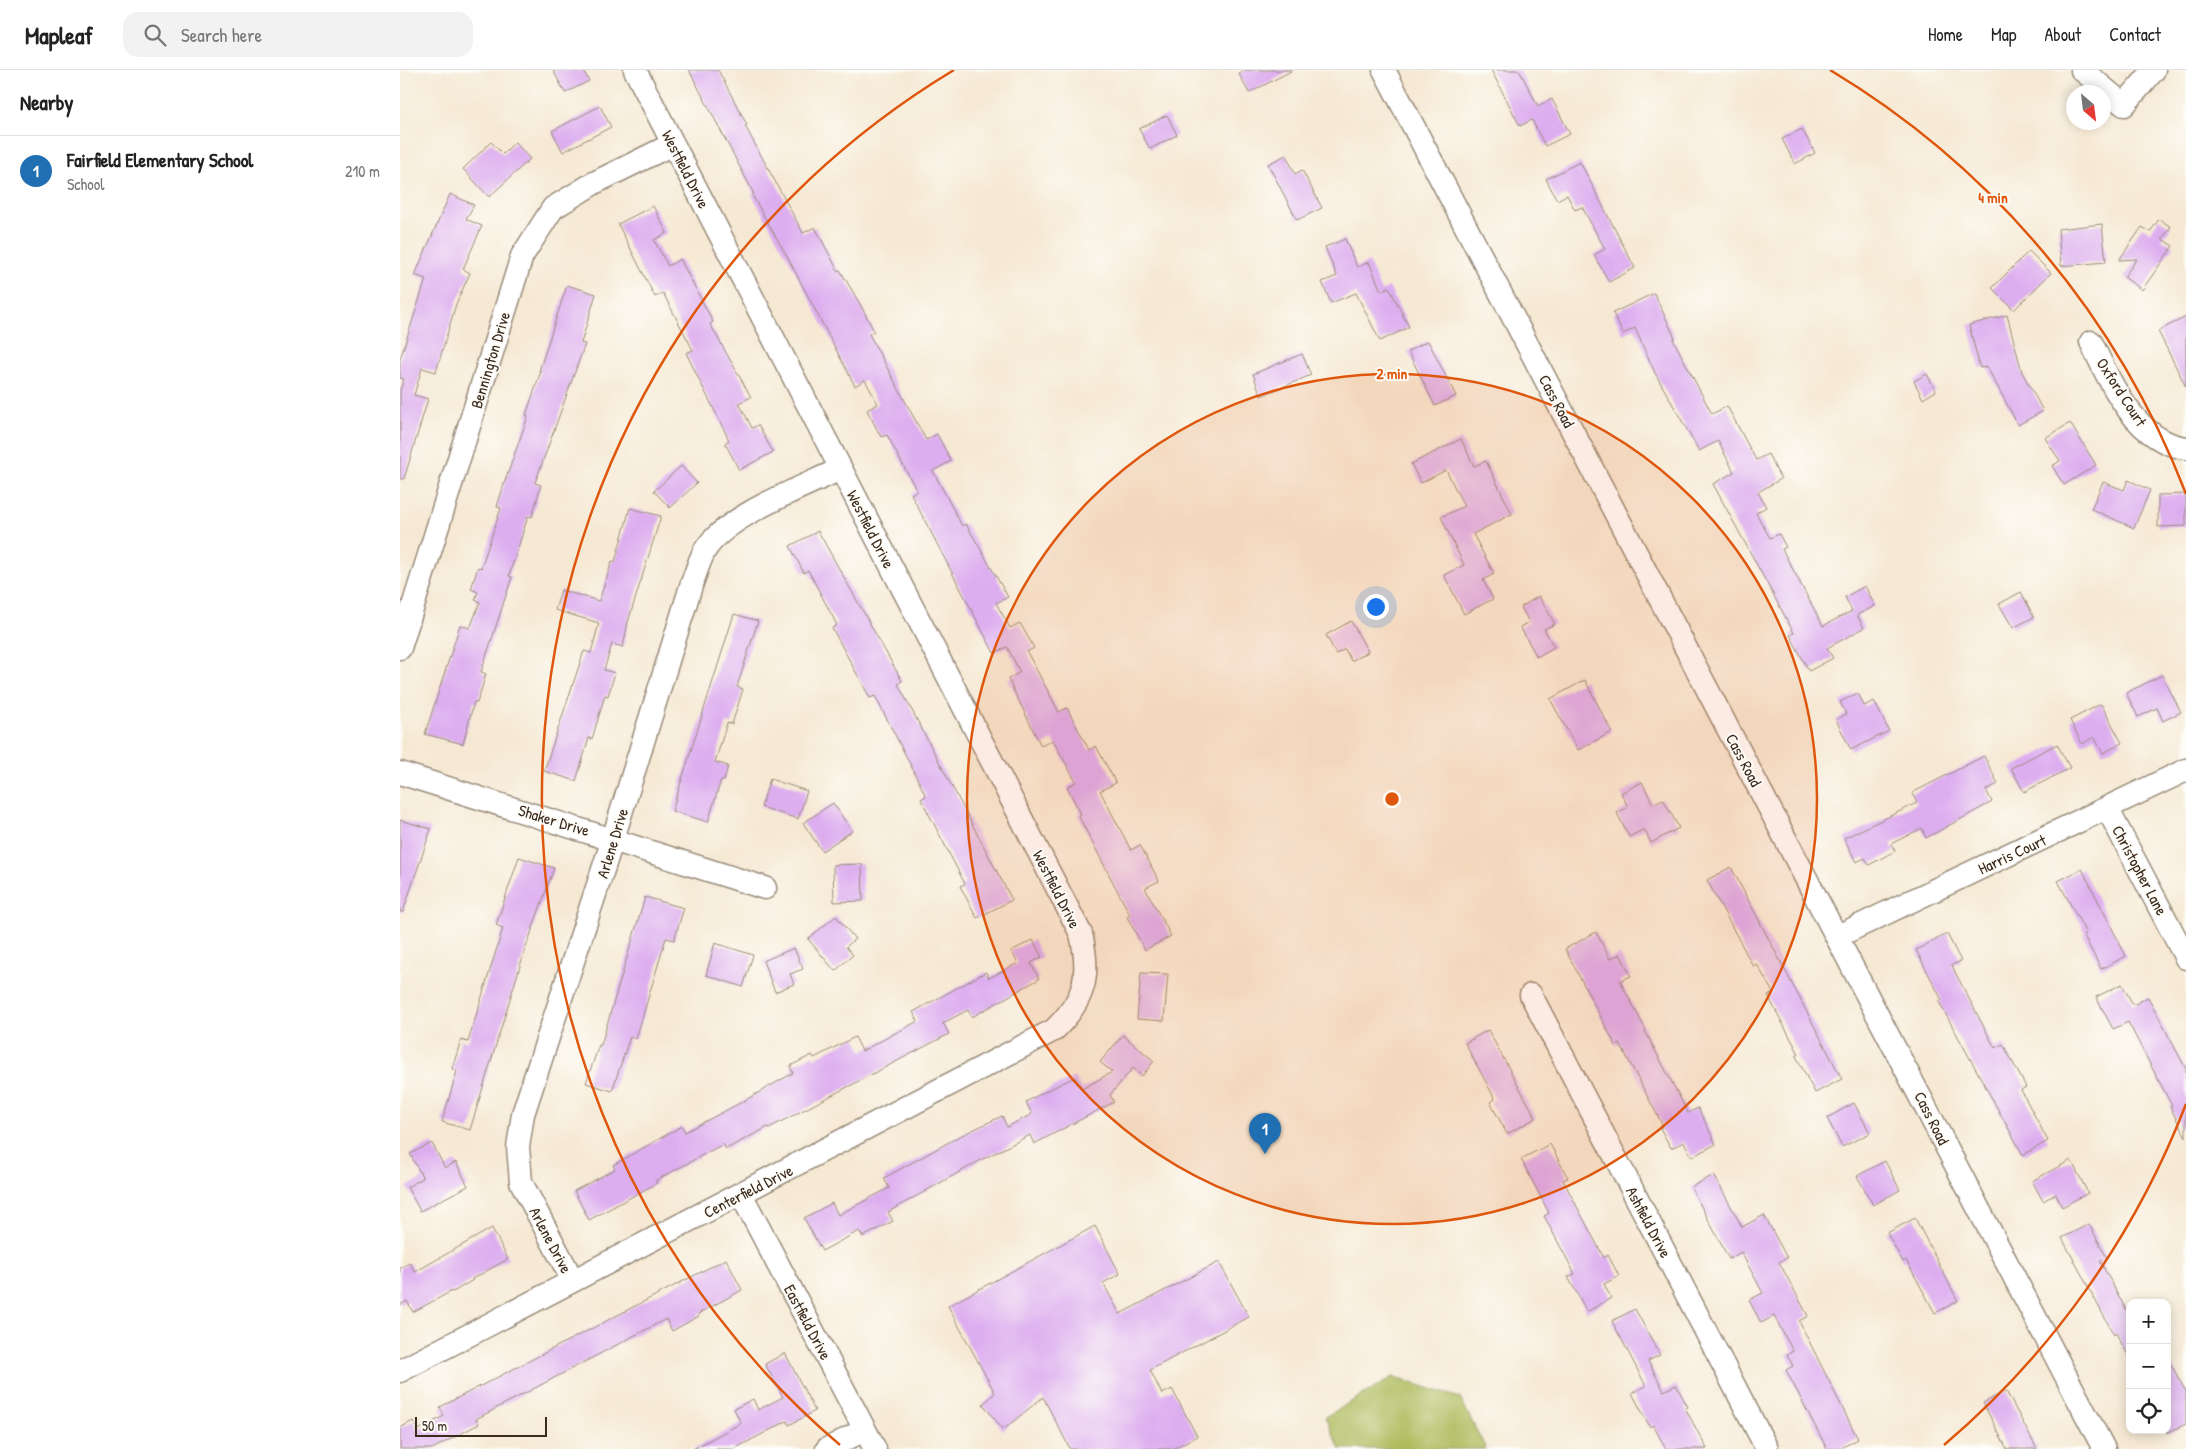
<!DOCTYPE html>
<meta charset="utf-8">
<style>
body{margin:0;font-family:"Patrick Hand",sans-serif;background:#f2f2f2;color:#222}
.controls{position:absolute;right:15px;bottom:15px;display:grid;overflow:hidden;border-radius:10px;box-shadow:0 2px 12px #0003}
.controls button{width:45px;height:45px;display:grid;place-items:center;padding:0;border:0;border-bottom:1px solid #e0e0e0;background:#fff;color:#222;font:25px sans-serif}
.compass{position:absolute;left:1666px;top:15px;width:45px;height:45px;border-radius:50%;background:#fff;box-shadow:0 2px 12px #0003;rotate:152deg}
.scale{position:absolute;left:15px;bottom:12px;width:132px;box-sizing:border-box;padding-left:5px;border:2px solid #3b2a1e;border-top:0;font-size:14px;line-height:18px;white-space:nowrap;color:#3b2a1e;-webkit-text-stroke:4px #fdfcf7;paint-order:stroke}
.you{position:absolute;left:975px;top:536px;width:18px;height:18px;margin:-12px;border:4px solid #fff;border-radius:50%;background:#1a73e8;box-shadow:0 0 0 8px #1a73e833}
.badge{display:grid;place-items:center;width:32px;height:32px;border-radius:50%;background:#1f6fb2;color:#fff;font-size:16px;font-weight:700}
.pin{position:absolute;translate:-50% -41px;filter:drop-shadow(0 1px 2px #0008)}
.pin::after{content:'';position:absolute;top:26px;width:18px;height:15px;background:inherit;clip-path:polygon(0 0,100% 0,50% 100%)}
.list{margin:0;padding:0;list-style:none}
h2{display:flex;justify-content:space-between;align-items:center;height:65px;margin:0;padding:0 20px;font-size:21px}
h2 small{font-size:16px;font-weight:400;color:#767676}
.list li{display:grid;grid-template-columns:32px 1fr auto;gap:15px;align-items:center;box-sizing:border-box;height:70px;padding:0 20px;border-top:1px solid #e0e0e0}
.list b{display:block;font-size:19px;white-space:nowrap}
.list p{margin:0;font-size:16px;white-space:nowrap;color:#767676}
.list em{font-size:16px;font-style:normal;color:#767676}
.icon{flex:none;width:28px;height:28px;fill:none;stroke:currentColor;stroke-width:2;stroke-linecap:round;stroke-linejoin:round}
.map{position:relative;flex:none;width:1786px;height:1379px;overflow:hidden}
header{display:flex;align-items:center;gap:30px;box-sizing:border-box;height:70px;padding:0 25px;background:#fff;border-bottom:1px solid #e0e0e0}
header strong{font-size:24px}
nav{display:flex;gap:28px;margin-inline-start:auto;font-size:18px}
.search{width:350px;height:45px;background:#f2f2f2;display:flex;align-items:center;gap:12px;box-sizing:border-box;padding:0 18px;border-radius:15px;color:#767676;font-size:19px}
main{display:flex}
aside{flex:1;background:#fff}
.map>svg:first-child{display:block}
</style>
<header>
<strong>Mapleaf</strong>
<div class="search"><svg class="icon" aria-label="search" viewBox="0 0 24 24"><circle cx="10" cy="10" r="6"/><path d="M15 15l6 6"/></svg>Search here</div>
<nav><a>Home</a><a>Map</a><a>About</a><a>Contact</a></nav>
</header>
<main>
<aside>
<h2>Nearby<small></small></h2>
<ul class="list">
<li><span class="badge">1</span><div><b>Fairfield Elementary School</b><p>School</p></div><em>210 m</em></li>
</ul>
</aside>
<div class="map">
<svg width="1786" height="1379" viewBox="0 0 1786 1379">
<rect width="100%" height="100%" fill="#fdfcf7"/>
<filter id="ink" filterUnits="userSpaceOnUse"><feTurbulence type="fractalNoise" baseFrequency=".02" numOctaves="2"/><feDisplacementMap in="SourceGraphic" scale="10" xChannelSelector="R" yChannelSelector="G"/><feConvolveMatrix kernelMatrix="1 2 1 2 8 2 1 2 1" color-interpolation-filters="sRGB"/></filter>
<filter id="wash" filterUnits="userSpaceOnUse"><feTurbulence type="fractalNoise" baseFrequency=".0096" numOctaves="4" result="noise"/><feDisplacementMap in="SourceGraphic" scale="20" xChannelSelector="R" yChannelSelector="G"/><feGaussianBlur stdDeviation="1.12" result="paint"/><feColorMatrix in="noise" values="0 0 0 0 0 0 0 0 0 0 0 0 0 0 0 0 0 1.4 0 .05"/><feComposite in="paint" operator="in"/></filter>
<g filter="url(#wash)">
<rect width="100%" height="100%" fill="#f6e9d4"/>
<path fill="#afbb5d" stroke="#75723e" d="M 993,1307 L 1060,1328 L 1086,1379 L 940,1379 L 925,1347 Z"/>
<g id="blocks">
<path fill="#ddaeef" d="M 153,0 L 183,0 L 189,11 L 165,23 Z
M 289,0 L 318,0 L 347,55 L 345,56 L 403,163 L 415,157 L 438,201 L 440,200 L 460,234 L 474,261 L 469,264 L 526,370 L 537,364 L 551,391 L 533,401 L 562,456 L 566,454 L 608,527 L 596,533 L 610,558 L 620,553 L 634,578 L 627,582 L 659,642 L 667,638 L 689,680 L 696,676 L 716,713 L 700,721 L 731,780 L 740,775 L 759,811 L 745,818 L 771,866 L 745,880 L 727,847 L 730,845 L 678,745 L 681,744 L 667,717 L 676,712 L 653,670 L 641,676 L 608,609 L 620,602 L 607,577 L 594,583 L 511,424 L 517,421 L 487,365 L 481,367 L 467,340 L 478,334 L 465,310 L 455,316 L 388,188 L 352,125 L 354,124 Z
M 846,0 L 893,0 L 849,23 L 839,4 Z
M 1091,0 L 1119,0 L 1138,36 L 1152,29 L 1170,64 L 1145,76 L 1132,50 L 1120,56 Z
M 200,36 L 211,57 L 163,82 L 152,61 Z
M 767,45 L 777,65 L 750,79 L 739,59 Z
M 1402,59 L 1415,83 L 1395,94 L 1382,69 Z
M 91,72 L 103,84 L 115,72 L 130,89 L 89,127 L 63,99 Z
M 886,85 L 895,104 L 902,100 L 922,138 L 897,150 L 868,94 Z
M 1180,92 L 1235,198 L 1209,212 L 1194,185 L 1205,179 L 1182,137 L 1175,140 L 1167,125 L 1157,130 L 1146,109 Z
M 50,124 L 74,135 L 66,149 L 82,156 L 63,199 L 70,203 L 56,234 L 36,302 L 22,298 L 14,325 L 28,329 L 4,409 L 0,409 L 0,320 L 4,309 L 0,308 L 0,289 L 26,209 L 15,205 Z
M 253,136 L 267,163 L 254,170 L 268,196 L 280,189 L 313,252 L 310,254 L 351,327 L 339,333 L 352,358 L 358,355 L 373,382 L 339,400 L 325,373 L 329,370 L 286,283 L 293,280 L 263,223 L 255,227 L 218,154 Z
M 1759,149 L 1771,157 L 1762,169 L 1773,176 L 1742,220 L 1724,207 L 1737,189 L 1719,190 L 1742,157 L 1750,162 Z
M 1702,154 L 1706,192 L 1661,196 L 1658,159 Z
M 945,169 L 957,197 L 969,192 L 981,221 L 989,217 L 1009,257 L 980,271 L 956,223 L 931,233 L 922,212 L 937,206 L 925,177 Z
M 1629,181 L 1651,203 L 1614,240 L 1592,218 Z
M 167,215 L 196,224 L 181,273 L 185,274 L 135,413 L 141,415 L 132,447 L 128,446 L 109,506 L 112,507 L 81,602 L 86,604 L 77,633 L 74,632 L 63,674 L 25,664 L 60,555 L 70,558 L 80,532 L 75,530 L 78,522 L 71,519 L 78,497 L 81,498 L 101,438 L 97,437 L 103,417 L 128,346 L 126,345 L 141,301 L 139,301 Z
M 1254,223 L 1275,268 L 1273,269 L 1312,344 L 1327,336 L 1356,390 L 1368,384 L 1381,409 L 1358,422 L 1366,437 L 1356,443 L 1370,468 L 1379,464 L 1386,477 L 1382,479 L 1423,556 L 1452,541 L 1445,527 L 1465,516 L 1475,536 L 1457,545 L 1464,558 L 1427,578 L 1433,588 L 1409,601 L 1390,565 L 1394,563 L 1313,414 L 1334,402 L 1318,371 L 1299,381 L 1255,303 L 1235,258 L 1223,264 L 1213,243 Z
M 1607,245 L 1622,302 L 1643,341 L 1618,355 L 1587,297 L 1580,298 L 1569,255 Z
M 1786,247 L 1786,317 L 1758,261 Z
M 1028,271 L 1056,326 L 1035,336 L 1008,281 Z
M 902,284 L 911,305 L 861,326 L 853,304 Z
M 1527,304 L 1536,321 L 1523,329 L 1514,311 Z
M 1670,353 L 1696,395 L 1664,415 L 1652,396 L 1660,391 L 1645,368 Z
M 1061,369 L 1074,396 L 1086,391 L 1112,444 L 1073,464 L 1094,504 L 1083,510 L 1093,529 L 1064,544 L 1044,505 L 1064,495 L 1041,447 L 1064,436 L 1046,400 L 1021,413 L 1011,394 Z
M 281,396 L 297,413 L 270,438 L 254,421 Z
M 1728,410 L 1750,420 L 1734,458 L 1691,439 L 1703,412 L 1724,420 Z
M 1786,424 L 1786,456 L 1758,457 L 1758,425 Z
M 230,438 L 261,446 L 228,552 L 223,577 L 212,574 L 204,600 L 215,603 L 208,626 L 205,625 L 192,669 L 189,668 L 176,711 L 144,701 L 184,581 L 191,583 L 199,553 L 155,540 L 161,520 L 199,531 L 212,491 L 215,492 Z
M 418,461 L 502,611 L 498,614 L 612,830 L 577,848 L 560,816 L 565,814 L 521,729 L 526,726 L 505,684 L 475,626 L 470,628 L 432,558 L 437,555 L 408,500 L 404,503 L 390,476 Z
M 1621,522 L 1634,547 L 1613,558 L 1599,534 Z
M 1139,526 L 1155,554 L 1144,559 L 1154,577 L 1137,587 L 1120,557 L 1129,552 L 1121,537 Z
M 334,544 L 358,551 L 337,617 L 343,619 L 332,654 L 327,653 L 315,692 L 328,696 L 324,711 L 321,710 L 308,752 L 272,741 Z
M 951,551 L 968,582 L 951,591 L 945,579 L 936,584 L 926,565 Z
M 1762,605 L 1781,642 L 1763,651 L 1757,638 L 1738,647 L 1726,623 Z
M 1185,610 L 1212,662 L 1178,680 L 1150,629 Z
M 1458,623 L 1464,636 L 1474,631 L 1489,661 L 1451,680 L 1436,650 L 1446,644 L 1440,632 Z
M 1701,634 L 1722,673 L 1703,683 L 1694,667 L 1682,674 L 1670,650 Z
M 1657,674 L 1670,698 L 1624,722 L 1611,698 Z
M 1584,686 L 1598,714 L 1586,720 L 1592,732 L 1526,768 L 1522,758 L 1491,774 L 1495,781 L 1469,795 L 1465,788 L 1456,792 L 1444,768 L 1517,733 L 1512,723 Z
M 370,709 L 407,721 L 398,749 L 361,737 Z
M 1242,712 L 1253,734 L 1263,729 L 1279,758 L 1251,773 L 1244,759 L 1229,767 L 1217,743 L 1228,737 L 1221,723 Z
M 433,733 L 452,761 L 422,781 L 403,753 Z
M 0,750 L 31,759 L 3,842 L 0,842 Z
M 119,787 L 154,798 L 124,883 L 70,1060 L 42,1052 L 57,1001 L 52,999 L 61,970 L 68,972 L 103,858 L 96,855 Z
M 462,794 L 463,831 L 434,832 L 433,795 Z
M 1331,797 L 1442,1009 L 1415,1023 L 1396,986 L 1399,984 L 1368,926 L 1373,923 L 1357,894 L 1353,896 L 1307,810 Z
M 1682,799 L 1726,886 L 1701,899 L 1683,864 L 1686,863 L 1658,811 Z
M 245,827 L 284,838 L 274,870 L 266,868 L 236,969 L 230,967 L 212,1021 L 186,1013 L 199,975 L 201,975 Z
M 436,846 L 455,869 L 446,877 L 453,885 L 435,901 L 408,869 Z
M 1196,862 L 1210,889 L 1220,884 L 1231,906 L 1220,911 L 1246,960 L 1245,961 L 1288,1043 L 1298,1038 L 1316,1074 L 1292,1087 L 1284,1072 L 1271,1078 L 1260,1058 L 1263,1056 L 1220,974 L 1216,976 L 1165,879 Z
M 1547,864 L 1561,891 L 1552,895 L 1557,906 L 1595,978 L 1603,974 L 1626,1017 L 1621,1020 L 1648,1071 L 1623,1085 L 1539,932 L 1542,930 L 1516,880 Z
M 633,870 L 642,887 L 631,893 L 639,909 L 572,947 L 568,940 L 543,953 L 549,964 L 369,1058 L 368,1057 L 326,1079 L 323,1074 L 255,1111 L 257,1113 L 189,1150 L 174,1121 L 215,1099 L 213,1095 L 282,1056 L 285,1062 L 342,1032 L 393,1003 L 390,996 L 412,985 L 414,988 L 455,967 L 462,981 L 518,951 L 513,942 L 586,902 L 589,908 L 618,893 L 611,881 Z
M 315,873 L 353,885 L 343,917 L 306,905 Z
M 394,878 L 403,899 L 390,904 L 394,914 L 375,922 L 363,891 Z
M 741,903 L 768,904 L 764,951 L 737,949 Z
M 1722,914 L 1733,935 L 1748,927 L 1786,999 L 1786,1067 L 1770,1037 L 1772,1036 L 1728,952 L 1713,959 L 1696,927 Z
M 1088,960 L 1136,1048 L 1107,1064 L 1090,1032 L 1095,1029 L 1065,973 Z
M 723,965 L 754,991 L 742,1006 L 733,998 L 710,1025 L 714,1032 L 634,1074 L 630,1065 L 583,1089 L 488,1142 L 493,1151 L 463,1167 L 459,1161 L 422,1181 L 404,1148 L 432,1133 L 438,1145 L 489,1118 L 484,1108 L 560,1066 L 602,1046 L 607,1057 L 632,1044 L 626,1032 L 644,1022 L 675,1007 L 682,1019 L 712,1002 L 700,992 Z
M 1454,1033 L 1470,1063 L 1442,1077 L 1427,1048 Z
M 32,1073 L 45,1098 L 56,1092 L 68,1116 L 20,1141 L 7,1117 L 23,1108 L 10,1084 Z
M 1150,1074 L 1168,1108 L 1163,1110 L 1204,1188 L 1208,1185 L 1219,1206 L 1204,1214 L 1211,1228 L 1187,1242 L 1168,1207 L 1175,1204 L 1144,1146 L 1149,1143 L 1121,1089 Z
M 1671,1090 L 1688,1123 L 1662,1137 L 1656,1124 L 1643,1131 L 1632,1111 Z
M 1485,1091 L 1500,1120 L 1473,1135 L 1457,1106 Z
M 1314,1105 L 1342,1157 L 1364,1145 L 1387,1188 L 1379,1192 L 1408,1246 L 1399,1251 L 1458,1369 L 1439,1379 L 1427,1379 L 1386,1300 L 1393,1296 L 1387,1285 L 1393,1281 L 1374,1246 L 1361,1253 L 1349,1230 L 1363,1223 L 1341,1182 L 1329,1189 L 1291,1117 Z
M 1515,1148 L 1558,1231 L 1535,1243 L 1506,1190 L 1503,1192 L 1487,1163 Z
M 1689,1154 L 1707,1188 L 1700,1191 L 1730,1247 L 1730,1289 L 1716,1263 L 1714,1265 L 1662,1168 Z
M 695,1156 L 720,1204 L 703,1213 L 720,1244 L 819,1192 L 849,1247 L 750,1300 L 762,1324 L 772,1319 L 797,1366 L 772,1379 L 670,1379 L 643,1327 L 603,1360 L 583,1334 L 595,1323 L 548,1236 Z
M 92,1158 L 108,1189 L 72,1209 L 73,1210 L 53,1222 L 52,1221 L 13,1242 L 7,1231 L 0,1235 L 0,1198 L 10,1193 L 15,1202 Z
M 326,1189 L 342,1220 L 298,1244 L 299,1246 L 272,1261 L 266,1249 L 76,1349 L 79,1354 L 32,1379 L 0,1379 L 0,1358 L 13,1351 L 18,1360 L 44,1346 L 40,1337 Z
M 1235,1239 L 1260,1285 L 1248,1291 L 1264,1321 L 1276,1315 L 1288,1337 L 1285,1338 L 1307,1379 L 1266,1379 L 1253,1355 L 1250,1357 L 1232,1323 L 1246,1316 L 1212,1251 Z
M 385,1283 L 415,1341 L 389,1355 L 387,1351 L 334,1379 L 293,1379 L 341,1353 L 334,1339 L 353,1329 L 358,1340 L 383,1327 L 365,1294 Z
M 1767,1287 L 1786,1322 L 1786,1354 L 1767,1363 Z
M 1606,1321 L 1637,1379 L 1607,1379 L 1583,1333 Z"/>
</g>
</g>
<g filter="url(#ink)">
<use href="#blocks" fill-opacity="0" stroke="#988a79" stroke-width="1"/>
<g fill="none" stroke-linecap="round" stroke-linejoin="round">
<g stroke="#988a79" stroke-width="25">
<path id="minor" d="M 984,0 L 1704,1379
M 1682,0 L 1724,35 L 1754,0
M 1691,272 C 1710,312 1736,372 1786,378
M 0,578 L 122,186 L 153,138 L 194,113 L 273,74
M 0,703 L 365,818
M 1707,738 L 1786,888
M 1438,866 L 1786,700
M 1131,925 L 1367,1379
M 341,1124 L 475,1379
M 173,1211 L 121,1112 L 118,1077 L 123,1044 L 213,769 L 291,516 C 295,505 299,491 305,480 C 327,445 402,418 440,399
M 0,1301 L 654,960 C 685,930 691,906 681,864 L 235,0
M 427,1379 L 464,1360"/>
</g>
<use href="#minor" stroke="#fff" stroke-width="22"/>
</g>
</g>
<circle cx="992" cy="729" r="425" fill="#df570d" fill-opacity=".12"/>
<g fill="none" stroke="#df570d" stroke-width="2.5">
<circle cx="992" cy="729" r="425"/>
<path d="M1786 1034A850 850 0 0 1 1544 1375M440 1375A850 850 0 0 1 554 0M1430 0A850 850 0 0 1 1786 424"/>
</g>
<g text-anchor="middle" stroke-width="4" stroke-linejoin="round" paint-order="stroke">
<g font-size="16" fill="#3b2a1e" stroke="#fdfcf7">
<text transform="translate(286 99) rotate(63)" y="6">Westfield Drive</text>
<text transform="translate(90 290) rotate(-73)" y="6">Bennington Drive</text>
<text transform="translate(1722 322) rotate(57)" y="6">Oxford Court</text>
<text transform="translate(1157 331) rotate(62)" y="6">Cass Road</text>
<text transform="translate(471 459) rotate(63)" y="6">Westfield Drive</text>
<text transform="translate(1344 690) rotate(62)" y="6">Cass Road</text>
<text transform="translate(154 750) rotate(17)" y="6">Shaker Drive</text>
<text transform="translate(212 773) rotate(-73)" y="6">Arlene Drive</text>
<text transform="translate(1612 784) rotate(-25)" y="6">Harris Court</text>
<text transform="translate(1740 800) rotate(62)" y="6">Christopher Lane</text>
<text transform="translate(657 819) rotate(63)" y="6">Westfield Drive</text>
<text transform="translate(1532 1048) rotate(63)" y="6">Cass Road</text>
<text transform="translate(348 1121) rotate(-27)" y="6">Centerfield Drive</text>
<text transform="translate(1249 1152) rotate(62)" y="6">Ashfield Drive</text>
<text transform="translate(151 1170) rotate(62)" y="6">Arlene Drive</text>
<text transform="translate(408 1252) rotate(62)" y="6">Eastfield Drive</text>
</g>
</g>
<circle cx="992" cy="729" r="8" fill="#df570d" stroke="#fdfcf7" stroke-width="2.5"/>
<g font-size="15" text-anchor="middle" font-weight="bold" fill="#df570d" stroke="#fdfcf7" stroke-width="4" stroke-linejoin="round" paint-order="stroke">
<text x="1593" y="133">4 min</text>
<text x="992" y="309">2 min</text>
</g>
</svg>
<div class="controls">
<button>+</button>
<button>−</button>
<button><svg class="icon" aria-label="locate" viewBox="0 0 24 24"><circle cx="12" cy="12" r="6"/><path d="M12 2v4M12 18v4M2 12h4M18 12h4"/></svg></button>
</div>
<svg class="compass" viewBox="-18 -18 36 36"><path d="M0-13l5 13h-10z" fill="#e53935"/><path d="M0 13l5-13h-10z" fill="#767676"/></svg>
<div class="scale">50 m</div>
<div class="you"></div>
<div class="pin badge" style="left:865px;top:1084px">1</div>
</div>
</main>
